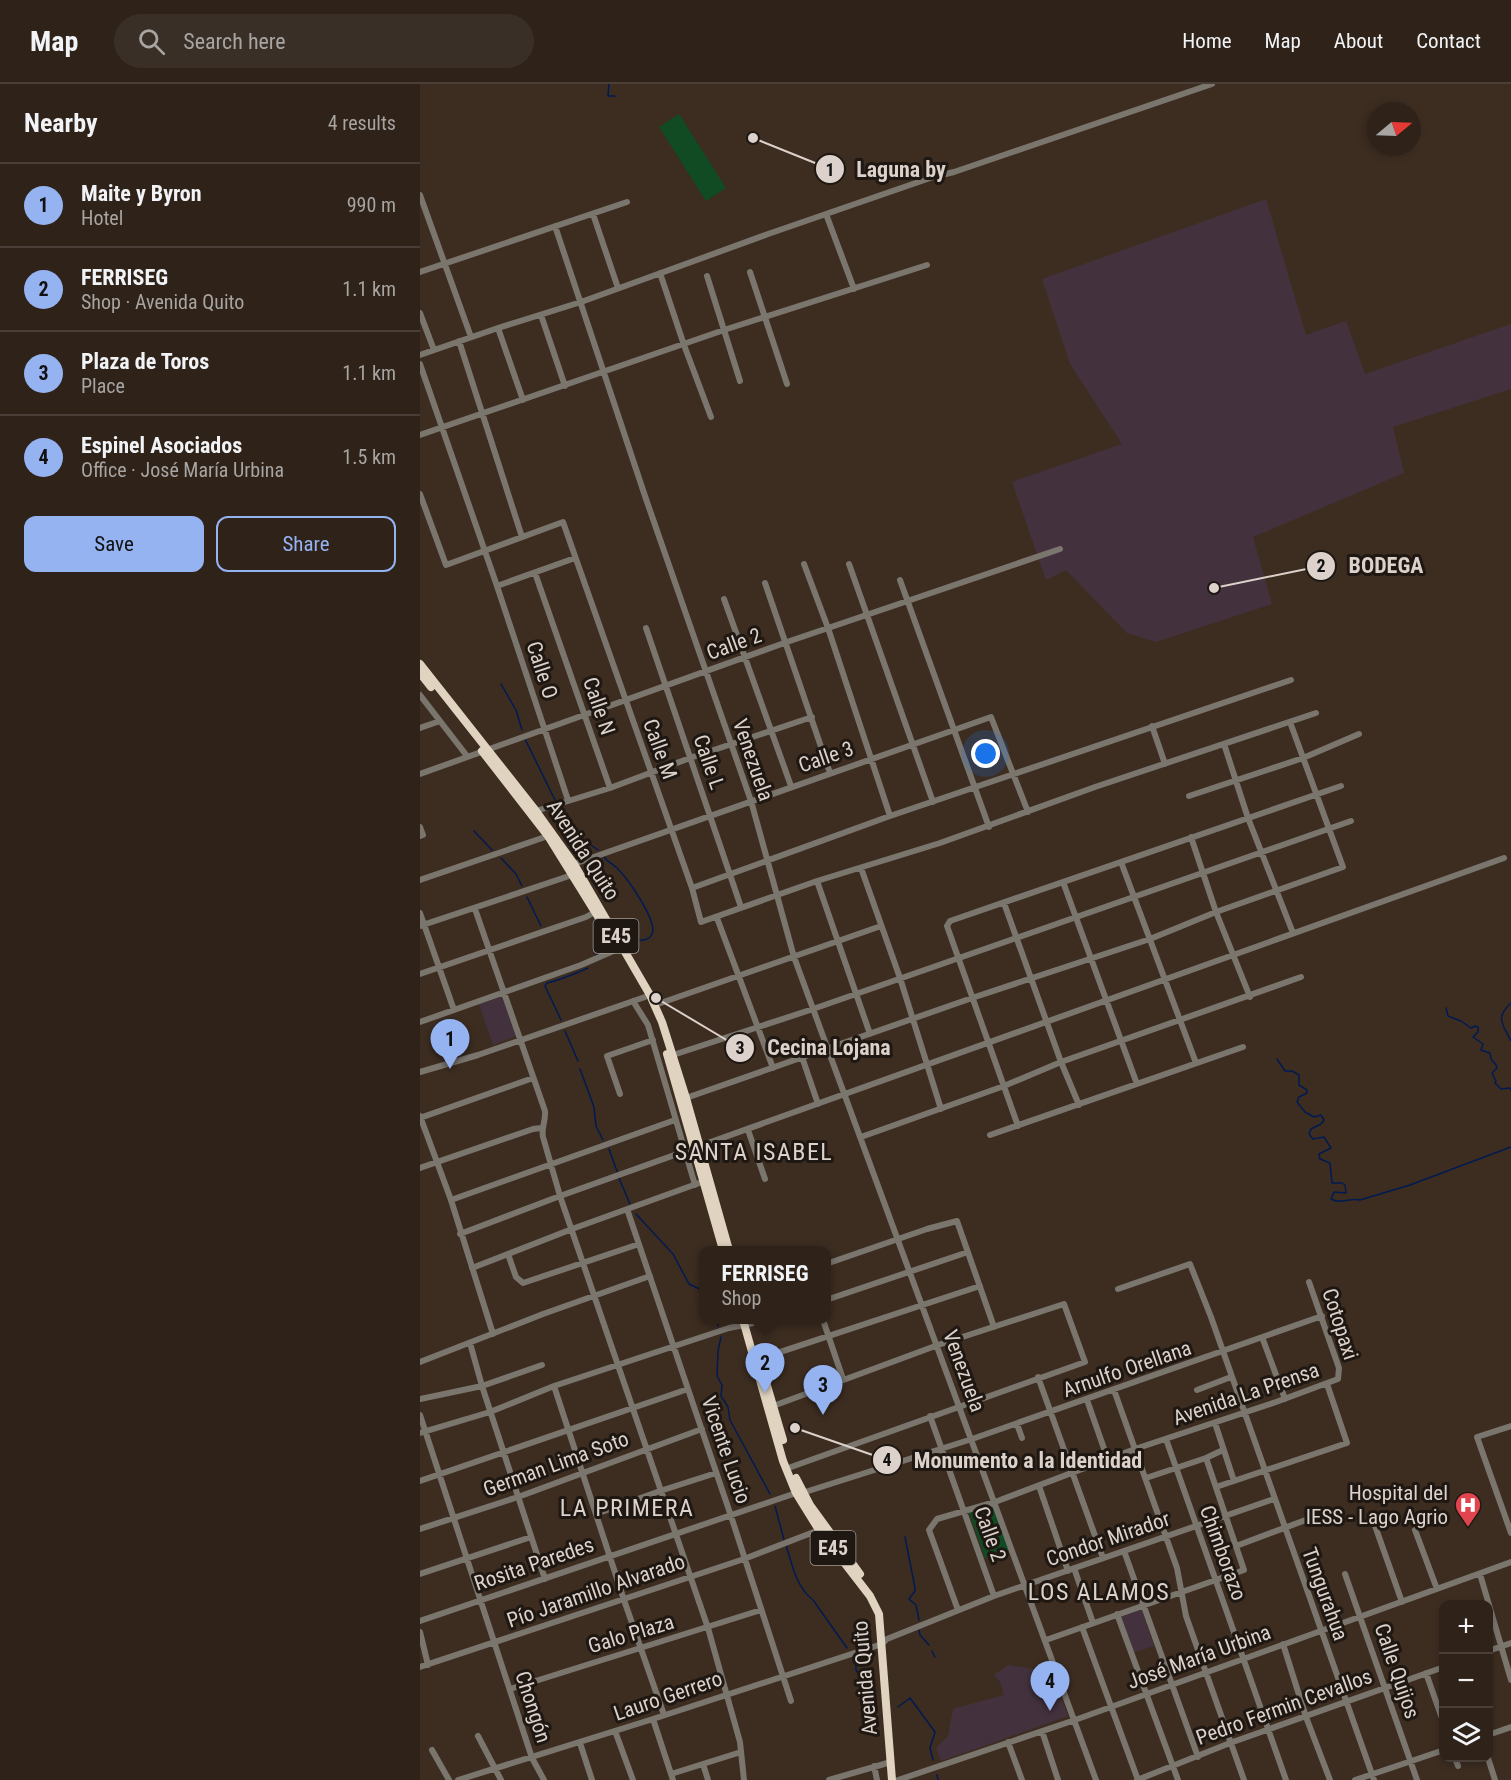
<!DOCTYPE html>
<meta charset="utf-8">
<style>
body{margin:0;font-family:"Roboto Condensed",sans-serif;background:#3a2f26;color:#f1f3f6}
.controls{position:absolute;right:18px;bottom:18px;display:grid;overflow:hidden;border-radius:12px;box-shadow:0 3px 9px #0003}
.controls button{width:54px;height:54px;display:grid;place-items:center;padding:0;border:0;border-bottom:2px solid #493f38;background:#2e2219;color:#f1f3f6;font:30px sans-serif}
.compass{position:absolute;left:947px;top:18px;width:54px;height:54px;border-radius:50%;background:#2e2219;box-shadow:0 3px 9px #0003;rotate:71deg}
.you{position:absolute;left:566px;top:670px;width:21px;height:21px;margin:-15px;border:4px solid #fff;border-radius:50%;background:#1a73e8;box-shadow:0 0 0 9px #1a73e833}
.badge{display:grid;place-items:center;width:39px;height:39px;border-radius:50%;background:#95b2f1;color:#111;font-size:20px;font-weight:700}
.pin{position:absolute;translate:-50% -50px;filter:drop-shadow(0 2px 3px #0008)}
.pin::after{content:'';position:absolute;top:32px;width:21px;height:18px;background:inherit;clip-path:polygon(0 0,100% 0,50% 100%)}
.popup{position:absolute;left:279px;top:1162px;width:132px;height:78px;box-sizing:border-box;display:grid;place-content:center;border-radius:12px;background:#2e2219;filter:drop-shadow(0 2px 4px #0005);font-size:20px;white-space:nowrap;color:#a7a4a2}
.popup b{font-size:22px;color:#f1f3f6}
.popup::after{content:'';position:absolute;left:50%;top:100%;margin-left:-12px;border:12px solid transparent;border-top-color:#2e2219}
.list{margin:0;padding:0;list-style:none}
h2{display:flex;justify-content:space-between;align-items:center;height:78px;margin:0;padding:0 24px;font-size:26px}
h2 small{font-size:20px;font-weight:400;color:#a7a4a2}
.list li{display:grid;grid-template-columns:39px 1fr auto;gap:18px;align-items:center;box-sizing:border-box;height:84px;padding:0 24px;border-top:2px solid #493f38}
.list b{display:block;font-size:22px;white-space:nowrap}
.list p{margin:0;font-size:20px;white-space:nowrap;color:#a7a4a2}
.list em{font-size:20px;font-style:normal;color:#a7a4a2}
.actions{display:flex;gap:12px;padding:18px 24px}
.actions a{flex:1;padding:14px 0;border:2px solid #95b2f1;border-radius:12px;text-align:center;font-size:21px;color:#95b2f1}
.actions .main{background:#95b2f1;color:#111}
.icon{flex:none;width:33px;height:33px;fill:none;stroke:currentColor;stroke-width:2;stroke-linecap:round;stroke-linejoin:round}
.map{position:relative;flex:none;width:1091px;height:1696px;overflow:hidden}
header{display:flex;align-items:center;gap:36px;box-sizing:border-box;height:84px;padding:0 30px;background:#2e2219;border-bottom:2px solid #493f38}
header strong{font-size:28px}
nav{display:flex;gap:33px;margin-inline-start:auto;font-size:21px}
.search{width:420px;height:54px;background:#3a2f26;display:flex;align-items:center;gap:15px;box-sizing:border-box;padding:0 21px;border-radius:33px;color:#a7a4a2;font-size:22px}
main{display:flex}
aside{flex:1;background:#2e2219}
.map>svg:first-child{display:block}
</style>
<header>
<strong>Map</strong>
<div class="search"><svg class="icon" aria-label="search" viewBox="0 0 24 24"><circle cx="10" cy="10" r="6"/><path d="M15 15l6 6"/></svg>Search here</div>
<nav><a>Home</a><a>Map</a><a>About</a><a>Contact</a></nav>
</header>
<main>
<aside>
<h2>Nearby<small>4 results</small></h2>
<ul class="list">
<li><span class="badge">1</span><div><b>Maite y Byron</b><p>Hotel</p></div><em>990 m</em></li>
<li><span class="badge">2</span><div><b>FERRISEG</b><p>Shop · Avenida Quito</p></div><em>1.1 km</em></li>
<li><span class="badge">3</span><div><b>Plaza de Toros</b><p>Place</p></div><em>1.1 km</em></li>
<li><span class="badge">4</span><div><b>Espinel Asociados</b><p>Office · José María Urbina</p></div><em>1.5 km</em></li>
</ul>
<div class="actions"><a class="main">Save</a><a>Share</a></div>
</aside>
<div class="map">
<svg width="1091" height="1696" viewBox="0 0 1091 1696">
<rect width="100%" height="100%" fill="#3d2d21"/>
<path fill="#43323d" d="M 846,115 L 886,251 L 926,237 L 945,290 L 1091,240 L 1091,305 L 973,343 L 984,389 L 833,453 L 852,520 L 736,558 L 707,549 L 646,486 L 626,496 L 592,398 L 702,360 L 650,280 L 622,195 Z
M 83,912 L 96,952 L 73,961 L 59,920 Z
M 721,1524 L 734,1562 L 712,1569 L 699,1532 Z
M 588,1581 L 621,1586 L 631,1594 L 637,1601 L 648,1632 L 521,1677 L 516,1664 L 528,1652 L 533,1625 L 584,1611 L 580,1598 L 574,1591 Z"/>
<path fill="#104b24" d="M 259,30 L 306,104 L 286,117 L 239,43 Z
M 573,1420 L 589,1466 L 565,1474 L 549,1428 Z"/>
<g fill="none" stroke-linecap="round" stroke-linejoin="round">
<path stroke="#001a52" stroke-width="1.5" d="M 189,0 L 188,12 L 195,12
M 81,600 L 96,626 L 102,646
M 105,655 L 135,716
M 141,726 L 161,754 L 178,766
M 54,747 L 72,766
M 184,773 C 188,779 194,780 198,785 C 207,794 238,837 232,850 C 228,859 215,856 207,856
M 81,774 L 96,790 L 102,802
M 107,813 L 121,842
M 175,872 L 188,863
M 1091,919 C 1075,934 1082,939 1091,957
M 1026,924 L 1028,932 L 1041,937 L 1051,944 L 1055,942 L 1058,943 L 1058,948 L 1053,953 L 1063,960 L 1061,966 L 1070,969 L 1071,975 L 1076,981 L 1077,984 L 1072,989 L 1076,997 L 1075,999 L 1081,1005 L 1090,1004 L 1091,1006
M 141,936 L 125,902 L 127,899 C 141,896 154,890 168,884
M 145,947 L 158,977
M 857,975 L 865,987 L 872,987 L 879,991 L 879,1001 L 887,1006 L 887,1009 L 879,1013 L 877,1018 L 885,1028 L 894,1033 L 901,1031 L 904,1036 L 901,1040 L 891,1045 L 889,1050 L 893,1055 L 904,1053 L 911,1064 L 899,1070 L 900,1075 L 910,1079 L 912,1099 L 922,1099 L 925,1101 L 926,1109 L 914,1108 L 911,1115 C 921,1121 930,1113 940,1116 L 990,1101 L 1091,1063
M 160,985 L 174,1023 L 176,1042 L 183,1056
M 189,1065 L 198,1090
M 199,1094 L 210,1120
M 216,1130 L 253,1170 L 269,1200 L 284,1207
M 297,1236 L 298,1242
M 301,1253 L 298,1267 L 297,1292 L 302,1301 L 301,1312 L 308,1323 L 310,1336 L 350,1410
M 355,1422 L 364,1456
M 485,1453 L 495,1504 L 495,1507 L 489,1515 L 496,1521 L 499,1536
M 366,1461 C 372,1480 376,1503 393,1516 L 427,1564
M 499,1546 L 500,1551 L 509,1561
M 512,1567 L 515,1573
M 436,1573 L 436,1586 L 441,1594 L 441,1608 L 453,1625
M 478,1623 L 490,1614 L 515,1648 L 510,1664 L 513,1676
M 517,1691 L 518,1696"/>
<path stroke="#7a756d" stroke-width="6" d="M 0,111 L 51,253
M 173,130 L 198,204
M 406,130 L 434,205
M 135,142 L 226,415 L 331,717 L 374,873 L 676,1696
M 0,188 L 207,118
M 330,188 L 367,300
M 240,189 L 264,261 L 291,333
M 287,192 L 320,297
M 0,229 L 14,266
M 121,231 L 145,302
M 78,244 L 103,316
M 39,257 L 102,453
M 0,271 L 78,244 L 161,218 L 351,149 L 513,93 L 534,88 L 792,0
M 0,280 L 77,502 L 148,716
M 0,351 L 304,246 L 507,181
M 0,410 L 26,481 L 143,438 L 272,804 L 281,838 L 397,797 L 520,759 L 675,703 L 896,629
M 384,480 L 408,544 L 470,732
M 429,480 L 513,718
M 115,489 L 190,704
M 480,496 L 569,743
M 345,499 L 410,689
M 77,502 L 155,474
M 304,515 L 371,702
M 226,544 L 321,823
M 0,611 L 47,672
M 732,642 L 745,680
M 0,644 L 20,637
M 804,660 L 828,734 L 873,849
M 0,690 L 367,558 L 640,465
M 769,712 L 883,674 L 939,650
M 116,727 L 190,704 L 270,674 L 392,633
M 0,743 L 3,751 L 0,752
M 771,753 L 796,828 L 830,913
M 701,778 L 776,979
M 154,780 L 571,633 L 608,728
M 441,784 L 480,894 L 521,1025
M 0,796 L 128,752
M 397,797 L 450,950
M 643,798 L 717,1000
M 272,804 L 470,732 L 871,596
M 584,819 L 641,978 L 659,1021
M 55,825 L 125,1027 C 126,1037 121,1044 123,1053 L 140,1112 L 288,1544 L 320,1658 L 324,1696
M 0,829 L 34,926
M 297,834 L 353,984
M 0,842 L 152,791
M 0,890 L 166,833 L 175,828
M 213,917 L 228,941 L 275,1101
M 235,921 L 461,842
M 0,938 L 161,881 L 198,865
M 253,971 L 393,925 L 931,737
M 382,973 L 398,1020
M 0,988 L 58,971 L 225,913
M 200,1010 L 187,972 L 233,956
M 266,1014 L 552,914 L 730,855 L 796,828 L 923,783 L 870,638
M 0,1032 L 31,1116 L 73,1250
M 0,1034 L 113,994
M 598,1042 L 527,842 L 530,837 L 921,702
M 328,1046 L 345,1095
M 570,1051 L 823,963
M 441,1053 L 584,1002 L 641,978 L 881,893
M 0,1084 L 113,1045 L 121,1044
M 31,1116 L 255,1036
M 207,1125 L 311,1432 L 371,1617
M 40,1150 L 140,1112 L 1084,774
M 88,1170 L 96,1193 L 103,1199 L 219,1160
M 406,1180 L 507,1145 L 537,1137 L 574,1243
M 52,1184 L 152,1145 L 282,1098
M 698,1205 L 770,1180 L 791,1233 L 954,1696
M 406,1216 L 548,1168
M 403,1236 L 423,1295
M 330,1240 L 343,1236
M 842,1253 L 865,1315
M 50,1259 L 62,1302 L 125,1495
M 339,1275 L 560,1202
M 0,1278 L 123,1230 L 230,1192
M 618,1293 L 683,1474
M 134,1302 L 204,1516 L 244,1631
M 694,1306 L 757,1484 L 766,1532 L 824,1696
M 777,1306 L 811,1293
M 0,1315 L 62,1302 L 122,1281
M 667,1316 L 688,1376
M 353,1322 L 518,1261 L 644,1220 L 665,1278 L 371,1383
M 0,1331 L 112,1674 L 124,1696
M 510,1332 L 574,1512
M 795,1339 L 814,1397
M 597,1340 L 602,1354
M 1091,1342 L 1057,1353 L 1091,1449
M 0,1349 L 70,1328 L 134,1302 L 309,1244 L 324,1241
M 746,1355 L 866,1696
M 726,1394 L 786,1374 L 803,1366
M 0,1397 L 268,1305
M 619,1402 L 648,1487
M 796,1403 L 927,1359 L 907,1300
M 382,1409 L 552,1355 L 902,1232
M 176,1430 L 240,1407 L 296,1389
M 954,1439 L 982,1518
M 0,1445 L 98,1413 L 282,1345
M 995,1446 L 1017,1505
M 816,1462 L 891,1434
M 704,1467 L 778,1673
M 654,1484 L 673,1539
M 0,1490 L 111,1453
M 925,1490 L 997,1696
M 1060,1490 L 1091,1596
M 538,1526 L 509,1446 L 517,1435 L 575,1418 L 715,1365 L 856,1318 L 918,1295 L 919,1284 L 889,1198
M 697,1530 L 758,1696
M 0,1537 L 376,1409
M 662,1543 L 718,1696
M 0,1548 L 8,1581
M 626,1556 L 824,1486 L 786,1374
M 863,1560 L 886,1633 L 910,1696
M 1068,1567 L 1091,1559
M 0,1583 L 324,1475 L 399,1446
M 1006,1589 L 1024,1640
M 90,1605 L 341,1526
M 233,1635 L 253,1696
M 195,1647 L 213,1696
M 622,1647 L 638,1696
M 1068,1651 L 1091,1643
M 58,1652 L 81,1696
M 588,1658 L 602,1696
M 160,1659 L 172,1696
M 12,1666 L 29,1696
M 1035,1674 L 1038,1682
M 1068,1674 L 1075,1696
M 283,1680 L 288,1696
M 454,1682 L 457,1696
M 251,1690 L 321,1668
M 38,1696 L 233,1635 L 462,1560 L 467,1555 L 574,1512 L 854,1415
M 409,1696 L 471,1678
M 478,1696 L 655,1636 L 1091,1478
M 717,1696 L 810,1659 L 1024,1583
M 935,1696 L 1024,1666"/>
<path stroke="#e0d4c0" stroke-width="8" d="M 0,580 L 116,727 L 154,780 L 230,911 L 242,938 L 266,1014 L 309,1166
M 0,589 L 11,603
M 62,667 L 128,752 L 180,836
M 247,970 L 303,1166
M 323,1236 L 363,1377 L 376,1409 L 399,1446 L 450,1512 L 459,1530 L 472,1696
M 343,1288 L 363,1356
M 376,1394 L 390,1421 L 440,1490"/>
</g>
<defs>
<g id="hospital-pin" transform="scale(1.35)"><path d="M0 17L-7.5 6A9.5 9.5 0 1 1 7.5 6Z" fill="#e0444e" stroke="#1e1712"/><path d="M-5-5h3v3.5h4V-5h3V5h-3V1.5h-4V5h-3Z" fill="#fff"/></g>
</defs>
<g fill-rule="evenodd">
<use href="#hospital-pin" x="1048" y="1421"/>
</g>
<g text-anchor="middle" stroke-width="6" stroke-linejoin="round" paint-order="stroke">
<g fill="#1e1712" stroke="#a39a94" stroke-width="1.5">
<rect x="173.5" y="835" width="45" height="34" rx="4.5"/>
<rect x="390.5" y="1447" width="45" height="34" rx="4.5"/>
</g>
<g font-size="20" font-weight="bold" fill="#dcd2cb">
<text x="196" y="859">E45</text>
<text x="413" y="1471">E45</text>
</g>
<g font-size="21" fill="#dcd2cb" stroke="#1e1712">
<text transform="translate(314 560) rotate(-20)" y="7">Calle 2</text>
<text transform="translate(122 586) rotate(72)" y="7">Calle O</text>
<text transform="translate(179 622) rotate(71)" y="7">Calle N</text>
<text transform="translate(240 665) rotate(70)" y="7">Calle M</text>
<text transform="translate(406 673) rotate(-19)" y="7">Calle 3</text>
<text transform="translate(333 676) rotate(71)" y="7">Venezuela</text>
<text transform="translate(289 678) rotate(71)" y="7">Calle L</text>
<text transform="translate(163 766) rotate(57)" y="7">Avenida Quito</text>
<text transform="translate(920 1240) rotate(72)" y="7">Cotopaxi</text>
<text transform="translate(707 1285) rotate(-19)" y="7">Arnulfo Orellana</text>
<text transform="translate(544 1287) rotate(70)" y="7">Venezuela</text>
<text transform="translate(826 1310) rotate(-19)" y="7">Avenida La Prensa</text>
<text transform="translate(306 1366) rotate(71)" y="7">Vicente Lucio</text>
<text transform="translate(136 1380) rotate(-20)" y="7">German Lima Soto</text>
<text transform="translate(570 1450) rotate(70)" y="7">Calle 2</text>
<text transform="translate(688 1455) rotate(-19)" y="7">Condor Mirador</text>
<text transform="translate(803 1469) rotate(70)" y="7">Chimborazo</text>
<text transform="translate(114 1480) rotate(-19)" y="7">Rosita Paredes</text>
<text transform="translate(176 1507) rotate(-19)" y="7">Pío Jaramillo Alvarado</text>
<text transform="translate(905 1510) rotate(70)" y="7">Tungurahua</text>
<text transform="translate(211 1550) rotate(-17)" y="7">Galo Plaza</text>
<text transform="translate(779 1573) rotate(-20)" y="7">José María Urbina</text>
<text transform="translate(977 1587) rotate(71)" y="7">Calle Quijos</text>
<text transform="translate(445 1594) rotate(-95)" y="7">Avenida Quito</text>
<text transform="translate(248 1612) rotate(-19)" y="7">Lauro Gerrero</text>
<text transform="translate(113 1623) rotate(72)" y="7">Chongón</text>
<text transform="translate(864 1623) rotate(-20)" y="7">Pedro Fermin Cevallos</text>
</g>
<g font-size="21" fill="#dcd2cb" stroke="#1e1712" text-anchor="end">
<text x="1028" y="1416">Hospital del<tspan x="1028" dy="24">IESS - Lago Agrio</tspan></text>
</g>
<g font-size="24" letter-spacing="1.5" fill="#dcd2cb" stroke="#1e1712">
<text x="334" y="1076">SANTA ISABEL</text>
<text x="207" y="1432">LA PRIMERA</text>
<text x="679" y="1516">LOS ALAMOS</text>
</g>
</g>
<path fill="none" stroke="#dcd2cb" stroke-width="2" d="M333 54L410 85M794 504L901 482M236 914L320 964M375 1344L467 1376"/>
<g fill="#dcd2cb" stroke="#1e1712" stroke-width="2">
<circle cx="333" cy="54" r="6"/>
<circle cx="794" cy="504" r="6"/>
<circle cx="236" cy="914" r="6"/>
<circle cx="375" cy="1344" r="6"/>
<circle cx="410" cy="85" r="15"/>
<circle cx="901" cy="482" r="15"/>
<circle cx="320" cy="964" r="15"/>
<circle cx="467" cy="1376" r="15"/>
</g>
<g font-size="18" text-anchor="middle" font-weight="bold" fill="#111">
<text x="410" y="92">1</text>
<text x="901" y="488">2</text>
<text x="320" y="970">3</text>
<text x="467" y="1382">4</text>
</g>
<g font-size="22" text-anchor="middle" font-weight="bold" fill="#dcd2cb" stroke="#1e1712" stroke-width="6" stroke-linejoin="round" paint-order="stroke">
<text x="481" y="93">Laguna by</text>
<text x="966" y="489">BODEGA</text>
<text x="409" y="971">Cecina Lojana</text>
<text x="608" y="1384">Monumento a la Identidad</text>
</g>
</svg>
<div class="controls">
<button>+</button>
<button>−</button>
<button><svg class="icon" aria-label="layers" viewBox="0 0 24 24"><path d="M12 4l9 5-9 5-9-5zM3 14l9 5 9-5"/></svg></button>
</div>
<svg class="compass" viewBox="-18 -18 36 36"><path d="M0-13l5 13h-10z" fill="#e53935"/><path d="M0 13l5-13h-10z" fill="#a7a4a2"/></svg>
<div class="you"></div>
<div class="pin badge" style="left:30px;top:985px">1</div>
<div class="pin badge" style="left:345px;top:1309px">2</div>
<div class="popup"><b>FERRISEG</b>Shop</div>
<div class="pin badge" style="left:403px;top:1331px">3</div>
<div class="pin badge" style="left:630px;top:1627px">4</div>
</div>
</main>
